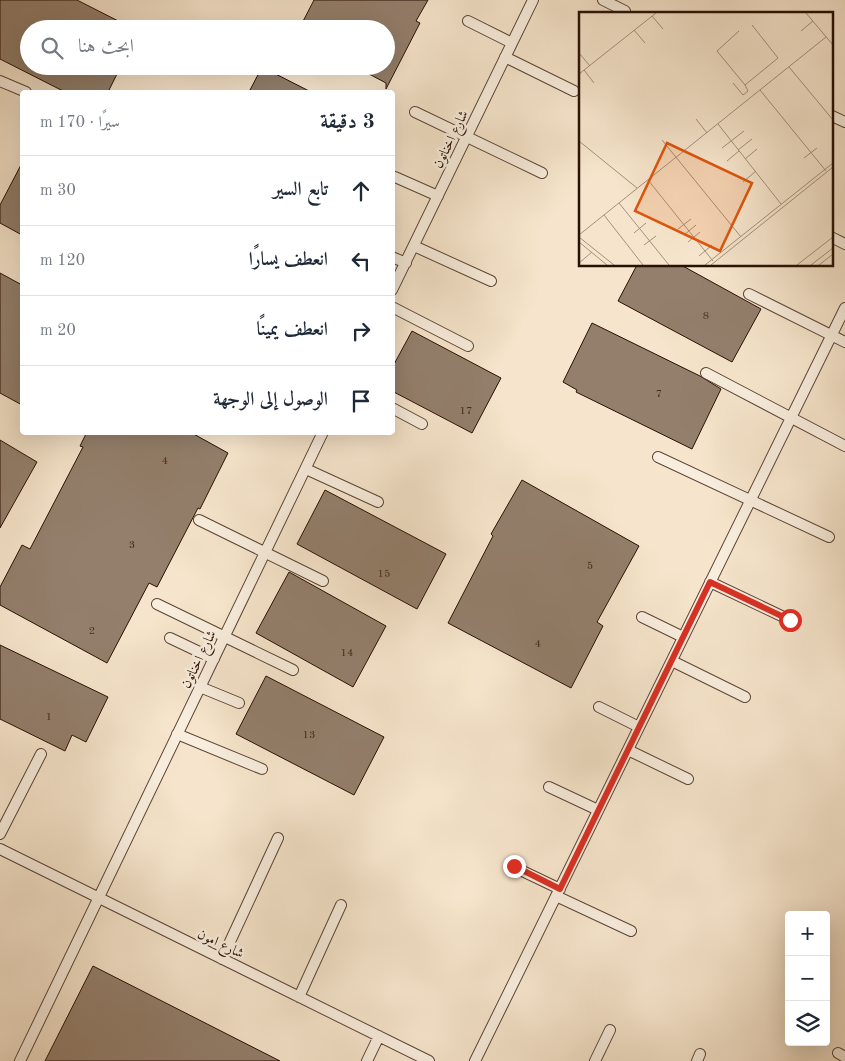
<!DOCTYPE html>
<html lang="ar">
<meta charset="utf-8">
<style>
body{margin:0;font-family:"Old Standard TT",Amiri,serif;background:#f2f2f3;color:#1f2937;direction:rtl}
.controls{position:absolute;right:15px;bottom:15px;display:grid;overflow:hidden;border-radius:5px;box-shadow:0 5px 20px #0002}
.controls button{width:45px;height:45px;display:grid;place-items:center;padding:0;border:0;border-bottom:1px solid #e0e1e3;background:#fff;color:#1f2937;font:25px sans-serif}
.stop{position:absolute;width:15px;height:15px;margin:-11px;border:4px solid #d93025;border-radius:50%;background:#fff}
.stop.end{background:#d93025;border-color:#fff;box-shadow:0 1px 5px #0008}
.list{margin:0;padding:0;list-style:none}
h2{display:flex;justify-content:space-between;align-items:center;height:65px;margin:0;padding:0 20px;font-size:21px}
h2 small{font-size:16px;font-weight:400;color:#747a83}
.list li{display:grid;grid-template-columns:32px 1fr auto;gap:15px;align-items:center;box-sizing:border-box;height:70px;padding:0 20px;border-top:1px solid #e0e1e3}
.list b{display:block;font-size:19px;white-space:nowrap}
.list em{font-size:16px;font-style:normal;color:#747a83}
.icon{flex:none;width:28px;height:28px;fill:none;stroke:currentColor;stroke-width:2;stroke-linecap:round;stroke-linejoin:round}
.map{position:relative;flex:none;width:845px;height:1061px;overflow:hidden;direction:ltr}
.search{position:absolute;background:#fff;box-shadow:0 5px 20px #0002;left:20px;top:20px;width:375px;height:55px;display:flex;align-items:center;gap:12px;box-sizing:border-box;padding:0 18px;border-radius:28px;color:#747a83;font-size:19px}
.panel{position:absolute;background:#fff;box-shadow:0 5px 20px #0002;left:20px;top:90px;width:375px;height:345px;border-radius:5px;direction:rtl}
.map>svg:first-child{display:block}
</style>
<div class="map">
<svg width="845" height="1061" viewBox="0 0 845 1061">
<rect width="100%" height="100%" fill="#f6e5cc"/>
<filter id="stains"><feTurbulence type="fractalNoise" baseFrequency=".004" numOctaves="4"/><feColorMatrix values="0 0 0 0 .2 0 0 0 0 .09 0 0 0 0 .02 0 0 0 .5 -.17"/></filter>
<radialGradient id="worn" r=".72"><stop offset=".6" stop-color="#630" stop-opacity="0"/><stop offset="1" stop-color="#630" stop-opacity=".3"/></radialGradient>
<path fill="#937f6c" stroke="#281004" d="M 0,0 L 77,0 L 134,29 L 29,29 L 29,66 L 121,66 L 108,92 L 65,92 L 0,59 Z
M 314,0 L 428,0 L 416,21 L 420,23 L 386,89 L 386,83 L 354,66 L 386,66 L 386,29 L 299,29 Z
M 262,67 L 311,92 L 249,92 Z
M 22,163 L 22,235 L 0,223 L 0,205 Z
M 637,265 L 681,265 L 761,309 L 732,362 L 618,301 Z
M 0,273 L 22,285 L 22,405 L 0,393 Z
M 592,323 L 700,376 L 721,389 L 692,449 L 576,392 L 577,390 L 563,382 Z
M 412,331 L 501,378 L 472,433 L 392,391 L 392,368 Z
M 87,432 L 190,432 L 228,453 L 200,509 L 198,508 L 157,587 L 149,583 L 107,663 L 0,605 L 0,587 L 22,545 L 30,549 L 83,447 L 80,446 Z
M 0,440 L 37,462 L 0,528 Z
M 522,480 L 639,546 L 597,622 L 603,626 L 571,688 L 448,623 L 493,536 L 491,534 Z
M 325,490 L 446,554 L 417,609 L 297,544 Z
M 289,572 L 386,626 L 353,687 L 256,633 Z
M 0,645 L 108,697 L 86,742 L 72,735 L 65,751 L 0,719 Z
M 266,676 L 384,737 L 354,795 L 236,734 Z
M 93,966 L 280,1061 L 45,1061 Z"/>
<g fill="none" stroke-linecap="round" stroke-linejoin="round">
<g stroke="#5c4536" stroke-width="12">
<path id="service" d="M 603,0 L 625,11
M 468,21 L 512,43
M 505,57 L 574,91
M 0,81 L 26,92
M 415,112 L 542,173
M 832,116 L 845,122
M 395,177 L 438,196
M 831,237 L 845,244
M 414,246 L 491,281
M 392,257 L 406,263
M 392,290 L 533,0
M 749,294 L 845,342
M 392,307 L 468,346
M 706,373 L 845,446
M 392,408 L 422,424
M 658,457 L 829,537
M 306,469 L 378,502
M 199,520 L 323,581
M 710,582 L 790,620
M 157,604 L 293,670
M 642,617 L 683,637
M 170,638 L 214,659
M 672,661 L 745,697
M 200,687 L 239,703
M 599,707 L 639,727
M 177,734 L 262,769
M 628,750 L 688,779
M 549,787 L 598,810
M 0,834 L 41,754
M 0,849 L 429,1061
M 514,867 L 560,889
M 556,896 L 631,931
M 222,959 L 278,838
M 299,997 L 341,905
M 838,1053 L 845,1057
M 20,1061 L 323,432
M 367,1061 L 379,1036
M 475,1061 L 845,308
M 595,1061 L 610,1030
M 697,1061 L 700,1054"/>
</g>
<use href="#service" stroke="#f9eede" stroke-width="10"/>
</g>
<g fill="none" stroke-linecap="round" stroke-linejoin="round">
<path stroke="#d93025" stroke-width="6" d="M 514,866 L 560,889 L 710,582 L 790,620"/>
</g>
<g text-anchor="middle" stroke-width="5" stroke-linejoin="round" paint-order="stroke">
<g font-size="11" fill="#432c1e">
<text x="706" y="319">8</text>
<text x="659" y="397">7</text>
<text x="466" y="414">17</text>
<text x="165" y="464">4</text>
<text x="132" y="548">3</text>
<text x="590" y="569">5</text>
<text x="384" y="577">15</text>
<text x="92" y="634">2</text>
<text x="538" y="647">4</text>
<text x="347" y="656">14</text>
<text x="49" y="720">1</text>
<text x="309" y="738">13</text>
</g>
<g font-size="14" fill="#281004" stroke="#f9eede">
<text transform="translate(450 139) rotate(-64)" y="5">شارع اخناتون</text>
<text transform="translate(198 659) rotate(-64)" y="5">شارع اخناتون</text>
<text transform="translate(221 943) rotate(26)" y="5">شارع امون</text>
</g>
</g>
<g transform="translate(579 12)">
<rect width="254" height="254" fill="#f6e5cc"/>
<path fill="none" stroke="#a4907c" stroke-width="1" d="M 227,1 L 254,33M 73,4 L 84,17M 55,18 L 66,31M 160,19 L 138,39 L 166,73 L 199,46 L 173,13M 222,19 L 234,9M 0,41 L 11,54M 210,55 L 254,108M 5,58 L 15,71M 0,62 L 77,1M 154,71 L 164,83 L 169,79 L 166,73M 181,78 L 247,159M 117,107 L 128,121M 139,112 L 202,192M 83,128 L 162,225M 0,129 L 58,176M 143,136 L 165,119M 159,138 L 173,127M 225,146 L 238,136M 166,147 L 178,137M 148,149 L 160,139M 69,168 L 134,249M 164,170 L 177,159M 40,191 L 90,253M 25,203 L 64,253M 99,217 L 112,207M 55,221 L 67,211M 0,223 L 247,25M 105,223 L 117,213M 0,225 L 35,253M 0,230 L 28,253M 109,230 L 121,220M 65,233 L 77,224M 120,244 L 133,233M 0,251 L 13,240M 126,253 L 254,151M 132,253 L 254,155M 218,253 L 254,225M 232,253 L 254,236M 240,253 L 254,242"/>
<path fill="#de550c" fill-opacity="0.15" stroke="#de550c" stroke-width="2.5" d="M 88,131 L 173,171 L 141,239 L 56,199 Z"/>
<rect width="254" height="254" fill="none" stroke="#281004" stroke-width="2.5"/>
</g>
<rect width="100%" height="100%" filter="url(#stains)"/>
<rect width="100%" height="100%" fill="url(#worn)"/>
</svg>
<div class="controls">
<button>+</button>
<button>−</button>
<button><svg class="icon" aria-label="layers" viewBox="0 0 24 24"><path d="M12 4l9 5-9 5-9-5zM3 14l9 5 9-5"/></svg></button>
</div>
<div class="stop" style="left:790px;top:620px"></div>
<div class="stop end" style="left:514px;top:866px"></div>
<div class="search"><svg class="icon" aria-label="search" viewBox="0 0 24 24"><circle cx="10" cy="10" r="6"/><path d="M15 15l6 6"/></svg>ابحث هنا</div>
<section class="panel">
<h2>3 دقيقة<small>سيرًا · 170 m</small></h2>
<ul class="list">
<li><svg class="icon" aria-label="ahead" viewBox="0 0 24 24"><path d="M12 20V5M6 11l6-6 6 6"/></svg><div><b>تابع السير</b></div><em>30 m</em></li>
<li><svg class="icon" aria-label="left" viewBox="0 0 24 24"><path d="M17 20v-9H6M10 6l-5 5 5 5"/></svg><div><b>انعطف يسارًا</b></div><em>120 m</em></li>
<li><svg class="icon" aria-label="right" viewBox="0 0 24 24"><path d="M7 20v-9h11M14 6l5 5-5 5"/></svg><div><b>انعطف يمينًا</b></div><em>20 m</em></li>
<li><svg class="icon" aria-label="arrive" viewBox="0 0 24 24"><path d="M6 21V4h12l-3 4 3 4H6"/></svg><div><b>الوصول إلى الوجهة</b></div></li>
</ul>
</section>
</div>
